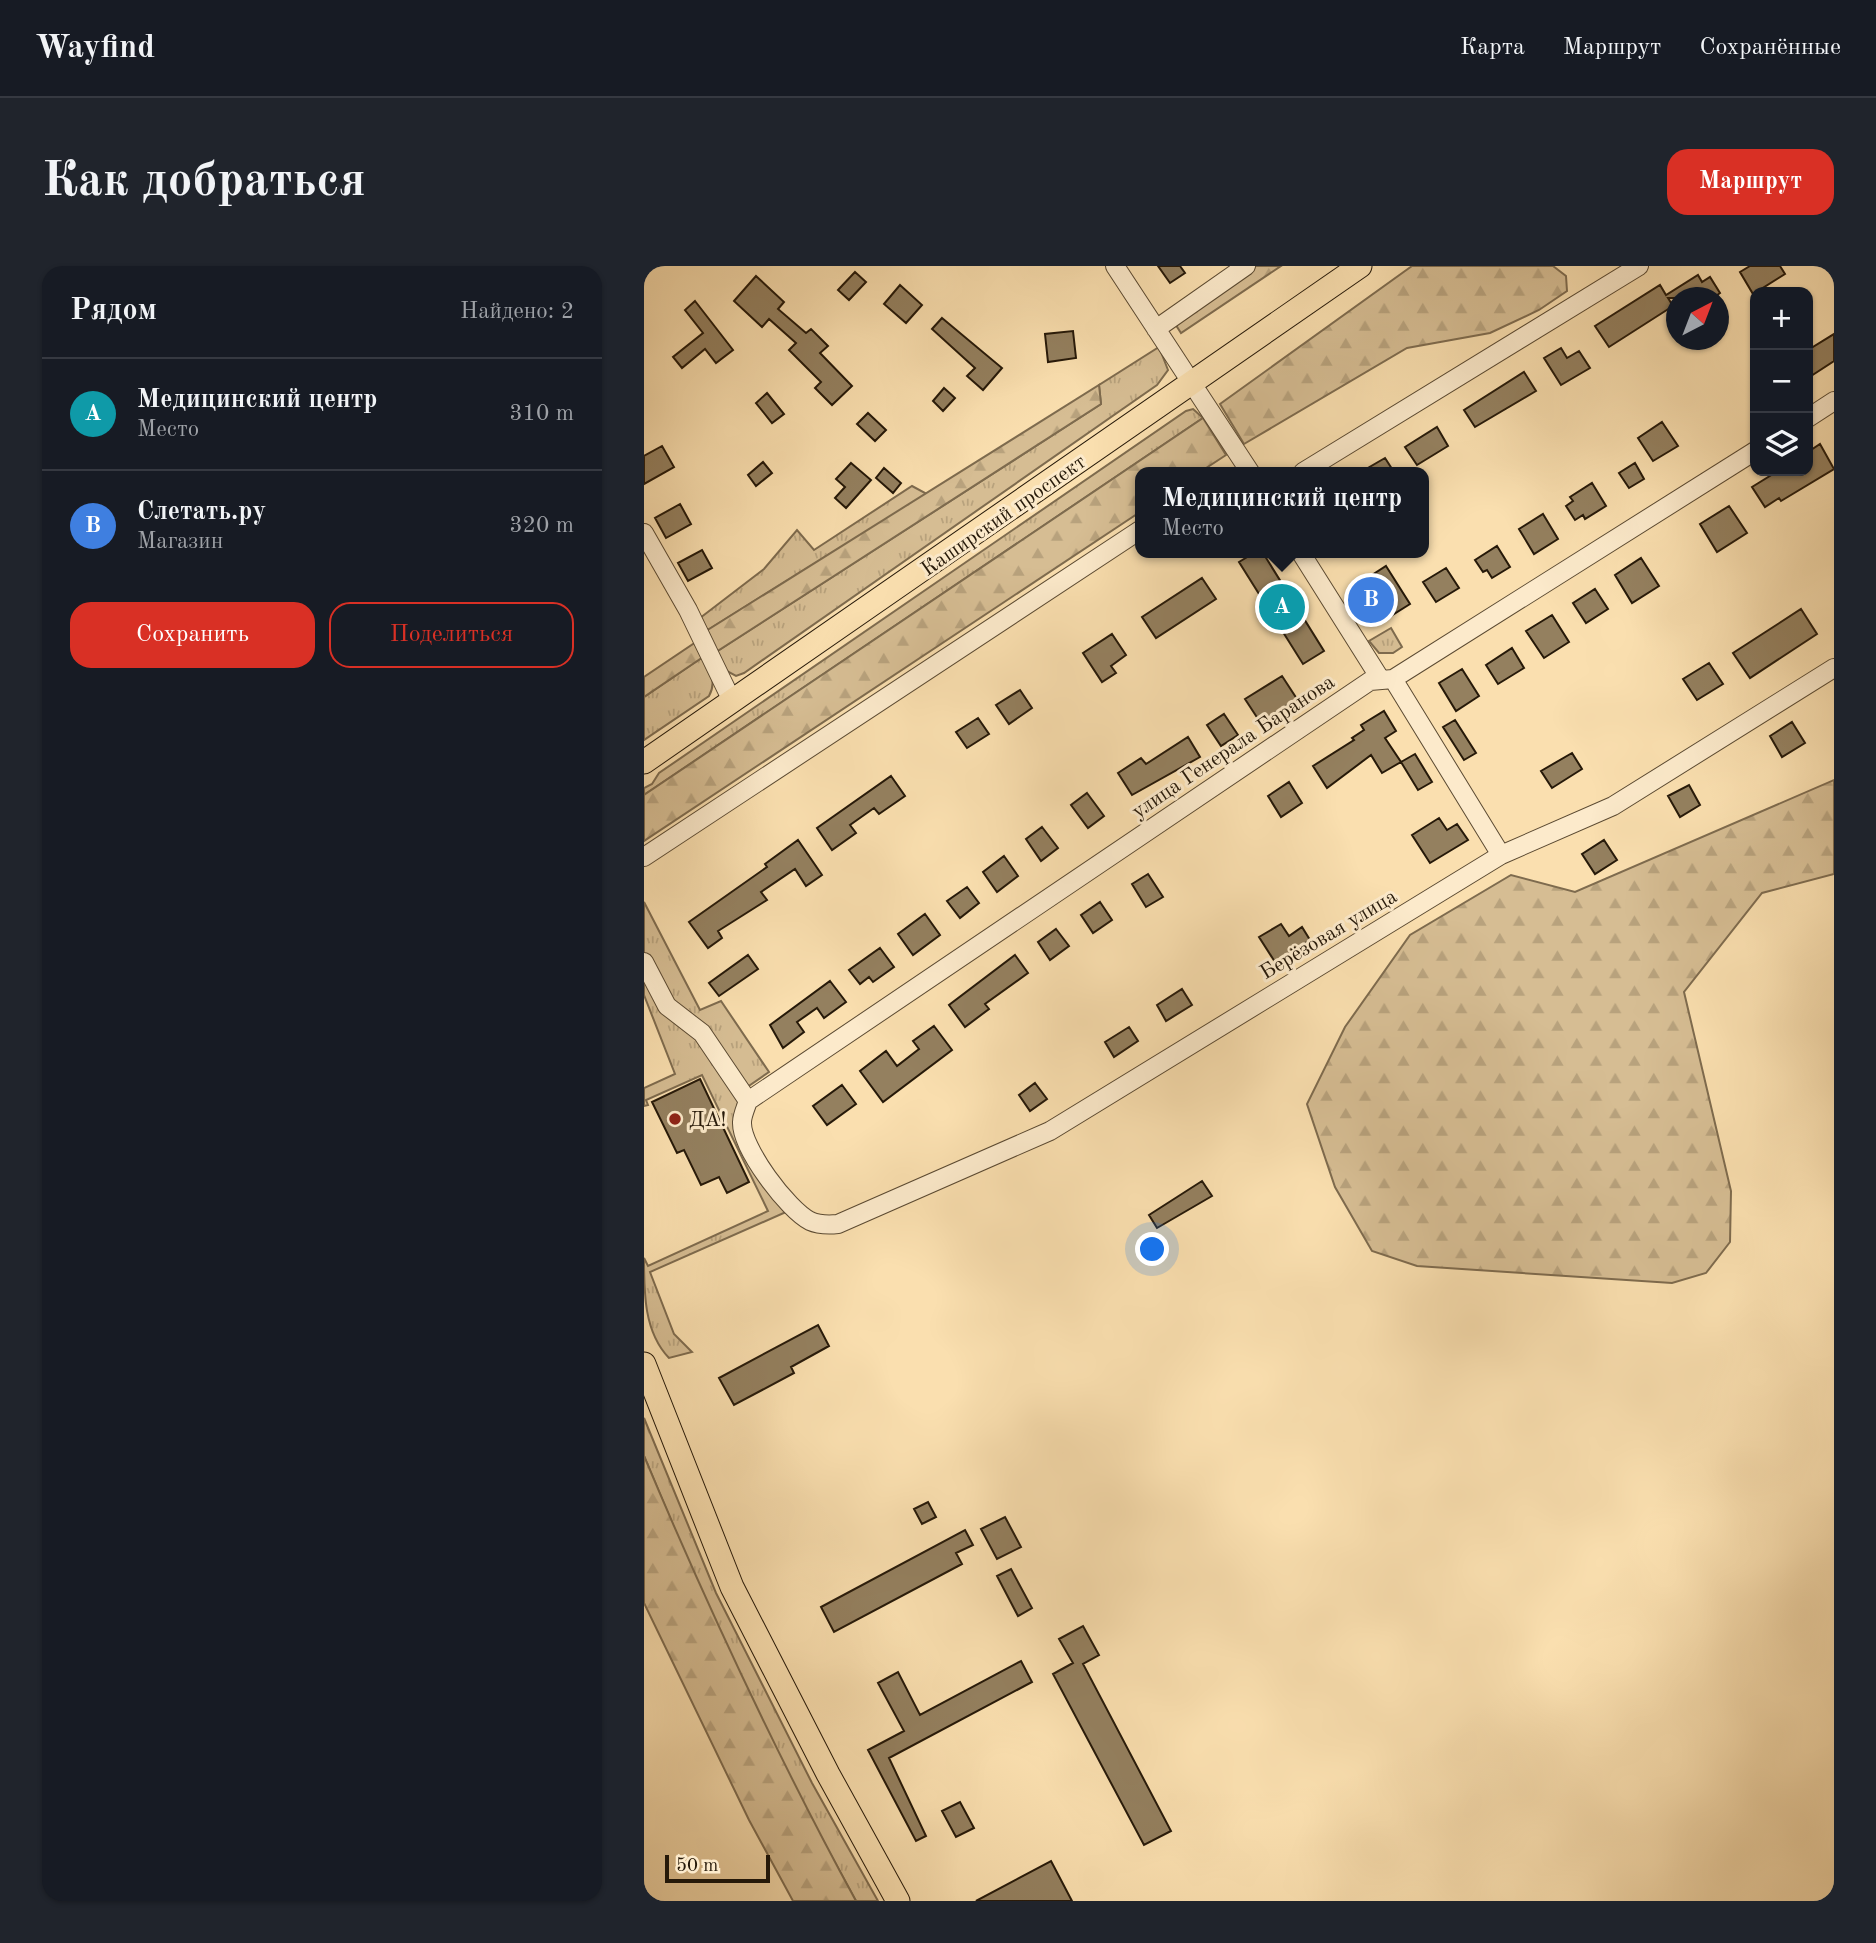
<!DOCTYPE html>
<html lang="ru">
<meta charset="utf-8">
<style>
body{margin:0;font-family:"Old Standard TT",serif;background:#20242c;color:#f1f3f6}
.controls{position:absolute;right:21px;top:21px;display:grid;overflow:hidden;border-radius:14px;box-shadow:0 2px 5px #0004}
.controls button{width:63px;height:63px;display:grid;place-items:center;padding:0;border:0;border-bottom:2px solid #363941;background:#171b24;color:#f1f3f6;font:35px sans-serif}
.compass{position:absolute;left:1022px;top:21px;width:63px;height:63px;border-radius:50%;background:#171b24;box-shadow:0 2px 5px #0004;rotate:42deg}
.scale{position:absolute;left:21px;bottom:18px;width:105px;box-sizing:border-box;padding-left:7px;border:4px solid #261909;border-top:0;font-size:19px;line-height:24px;white-space:nowrap;color:#261909;-webkit-text-stroke:5px #fceacb;paint-order:stroke}
.you{position:absolute;left:509px;top:984px;width:24px;height:24px;margin:-18px;border:5px solid #fff;border-radius:50%;background:#1a73e8;box-shadow:0 0 0 10px #1a73e833}
.badge{display:grid;place-items:center;width:46px;height:46px;border-radius:50%;background:#d93025;color:#fff;font-size:23px;font-weight:700}
.pin{position:absolute;translate:-50% -50%;border:4px solid #fff;box-shadow:0 2px 7px #0006}
.popup{position:absolute;left:491px;top:201px;width:294px;height:91px;box-sizing:border-box;display:grid;place-content:center;border-radius:14px;background:#171b24;filter:drop-shadow(0 2px 5px #0005);font-size:23px;white-space:nowrap;color:#9ea1a6}
.popup b{font-size:26px;color:#f1f3f6}
.popup::after{content:'';position:absolute;left:50%;top:100%;margin-left:-14px;border:14px solid transparent;border-top-color:#171b24}
.list{margin:0;padding:0;list-style:none}
h2{display:flex;justify-content:space-between;align-items:center;height:91px;margin:0;padding:0 28px;font-size:30px}
h2 small{font-size:23px;font-weight:400;color:#9ea1a6}
.list li{display:grid;grid-template-columns:46px 1fr auto;gap:21px;align-items:center;box-sizing:border-box;height:112px;padding:0 28px;border-top:2px solid #363941}
.list b{display:block;font-size:26px;white-space:nowrap}
.list p{margin:0;font-size:23px;white-space:nowrap;color:#9ea1a6}
.list em{font-size:23px;font-style:normal;color:#9ea1a6}
.actions{display:flex;gap:14px;padding:21px 28px}
.actions a{flex:1;padding:16px 0;border:2px solid #d93025;border-radius:21px;text-align:center;font-size:24px;color:#d93025}
.actions .main{background:#d93025;color:#fff}
.icon{flex:none;width:38px;height:38px;fill:none;stroke:currentColor;stroke-width:2;stroke-linecap:round;stroke-linejoin:round}
.map{position:relative;flex:none;width:1190px;height:1635px;overflow:hidden;border-radius:21px}
header{display:flex;align-items:center;gap:42px;box-sizing:border-box;height:98px;padding:0 35px;background:#171b24;border-bottom:2px solid #363941}
header strong{font-size:33px}
nav{display:flex;gap:38px;margin-inline-start:auto;font-size:24px}
.intro{display:flex;align-items:center;justify-content:space-between;box-sizing:border-box;height:168px;padding:0 42px}
h1{margin:0;font-size:49px}
.button{padding:18px 32px;border-radius:21px;background:#d93025;color:#fff;font-size:24px;font-weight:700}
main{display:flex;gap:42px;padding:0 42px}
aside{flex:1;background:#171b24;border-radius:21px;box-shadow:0 2px 5px #0004}
.map>svg:first-child{display:block}
</style>
<header>
<strong>Wayfind</strong>
<nav><a>Карта</a><a>Маршрут</a><a>Сохранённые</a></nav>
</header>
<div class="intro"><h1>Как добраться</h1><a class="button">Маршрут</a></div>
<main>
<aside>
<h2>Рядом<small>Найдено: 2</small></h2>
<ul class="list">
<li><span class="badge" style="background:#0f9aa8">A</span><div><b>Медицинский центр</b><p>Место</p></div><em>310 m</em></li>
<li><span class="badge" style="background:#3f7fe0">B</span><div><b>Слетать.ру</b><p>Магазин</p></div><em>320 m</em></li>
</ul>
<div class="actions"><a class="main">Сохранить</a><a>Поделиться</a></div>
</aside>
<div class="map">
<svg width="1190" height="1635" viewBox="0 0 1190 1635">
<defs>
<pattern id="grass-tufts" width="24" height="20" patternUnits="userSpaceOnUse" patternTransform="scale(1.75)"><rect width="24" height="20" fill="#d6bd93"/><path d="M3 7l-1-3M5 7V3M7 7l1-3M15 17l-1-3M17 17v-4M19 17l1-3" fill="none" stroke="#b8a27d"/></pattern>
<pattern id="forest-firs" width="22" height="20" patternUnits="userSpaceOnUse" patternTransform="scale(1.75)"><rect width="22" height="20" fill="#d6bd93"/><path d="M5 1l3.5 6h-7zM16 11l3.5 6h-7z" fill="#b8a27d"/></pattern>
</defs>
<rect width="100%" height="100%" fill="#fadfaf"/>
<filter id="stains"><feTurbulence type="fractalNoise" baseFrequency=".00286" numOctaves="4"/><feColorMatrix values="0 0 0 0 .2 0 0 0 0 .09 0 0 0 0 .02 0 0 0 .5 -.17"/></filter>
<radialGradient id="worn" r=".72"><stop offset=".6" stop-color="#630" stop-opacity="0"/><stop offset="1" stop-color="#630" stop-opacity=".3"/></radialGradient>
<path fill="url(#grass-tufts)" stroke="#7e6b4e" stroke-width="2" d="M 515,81 L 524,104 L 513,119 L 100,407 L 92,410 L 81,404 L 72,386 L 457,138 L 455,119 Z
M 549,143 L 559,152 L 0,529 L 0,522 L 8,518 L 15,507 L 542,145 Z
M 268,220 L 283,228 L 62,365 L 56,352 L 120,303 L 153,264 L 170,284 Z
M 747,362 L 758,381 L 749,387 L 735,387 L 725,375 Z
M 59,391 C 66,405 73,416 65,430 L 0,474 L 0,431 Z
M 0,636 L 56,744 L 77,735 L 125,806 L 96,826 L 90,857 L 142,946 L 6,1006 L 30,1068 L 48,1086 L 25,1092 C 0,1066 0,1027 0,992 L 4,1000 L 124,945 L 58,809 L 2,834 L 4,839 L 0,840 L 0,822 L 31,808 L 0,729 Z
M 0,1152 L 72,1327 L 168,1517 L 234,1635 L 212,1635 L 152,1525 L 60,1333 L 0,1190 Z"/>
<path fill="url(#forest-firs)" stroke="#7e6b4e" stroke-width="2" d="M 602,0 L 637,0 L 537,67 L 528,53 Z
M 768,0 L 909,0 L 922,10 L 923,25 L 895,44 L 846,67 L 763,82 L 600,178 L 576,138 Z
M 455,119 L 457,138 L 72,386 L 62,365 Z
M 559,152 L 582,189 L 556,206 L 496,206 L 496,246 L 0,575 L 0,529 Z
M 52,376 L 59,391 L 0,431 L 0,411 Z
M 1190,514 L 1190,608 L 1118,627 L 1040,726 L 1087,925 L 1086,976 L 1062,1007 L 1028,1017 L 773,1000 L 728,985 L 691,921 L 663,838 L 701,761 L 766,669 L 867,609 L 931,626 Z
M 0,1190 C 64,1342 133,1490 212,1635 L 149,1635 L 105,1554 L 0,1337 Z"/>
<path fill="#94805f" stroke="#261909" stroke-width="2" d="M 514,0 L 536,0 L 541,7 L 526,17 Z
M 1106,0 L 1136,0 L 1141,8 L 1109,28 L 1096,6 Z
M 211,6 L 222,16 L 205,34 L 194,24 Z
M 1054,9 L 1058,16 L 1066,11 L 1076,27 L 1069,32 L 1024,32 L 1029,40 L 965,81 L 951,60 L 1016,19 L 1022,29 Z
M 112,10 L 140,36 L 134,43 L 162,67 L 167,63 L 184,80 L 176,87 L 208,120 L 188,139 L 171,122 L 177,116 L 145,84 L 152,77 L 125,53 L 118,61 L 90,35 Z
M 256,19 L 278,39 L 262,57 L 240,38 Z
M 51,35 L 89,84 L 72,97 L 61,83 L 38,102 L 29,91 L 59,67 L 41,44 Z
M 298,52 L 358,102 L 339,124 L 323,110 L 331,102 L 288,63 Z
M 429,65 L 432,92 L 404,96 L 401,68 Z
M 1190,68 L 1190,95 L 1164,112 L 1164,84 Z
M 917,82 L 923,92 L 935,85 L 946,102 L 917,119 L 900,92 Z
M 880,106 L 892,125 L 831,161 L 820,144 Z
M 300,122 L 311,132 L 299,145 L 289,135 Z
M 123,127 L 140,148 L 128,157 L 112,137 Z
M 224,147 L 242,164 L 231,175 L 213,158 Z
M 1018,156 L 1034,180 L 1009,195 L 994,172 Z
M 793,161 L 804,180 L 773,199 L 761,181 Z
M 1176,178 L 1190,203 L 1137,235 L 1135,232 L 1121,241 L 1108,221 L 1134,205 L 1164,205 L 1164,186 Z
M 18,180 L 30,201 L 0,218 L 0,190 Z
M 741,192 L 750,206 L 717,206 Z
M 119,196 L 128,207 L 112,220 L 104,209 Z
M 207,197 L 227,214 L 202,242 L 191,232 L 201,221 L 192,213 Z
M 991,197 L 1000,213 L 985,222 L 975,207 Z
M 240,202 L 257,217 L 249,227 L 232,212 Z
M 948,217 L 962,240 L 941,253 L 939,249 L 931,254 L 922,240 L 929,235 L 926,231 Z
M 36,238 L 47,258 L 22,272 L 11,252 Z
M 1085,240 L 1103,267 L 1073,286 L 1056,258 Z
M 899,248 L 914,273 L 890,288 L 875,263 Z
M 853,280 L 866,301 L 848,312 L 843,304 L 839,306 L 831,294 Z
M 58,284 L 68,302 L 44,315 L 34,297 Z
M 610,287 L 619,287 L 680,385 L 659,398 L 595,296 Z
M 997,292 L 1015,320 L 988,337 L 971,309 Z
M 742,300 L 766,338 L 734,358 L 711,320 Z
M 802,302 L 815,322 L 792,336 L 779,316 Z
M 558,312 L 572,333 L 512,372 L 498,351 Z
M 951,323 L 964,343 L 942,357 L 929,337 Z
M 1157,343 L 1173,368 L 1106,412 L 1089,387 Z
M 908,349 L 925,376 L 900,392 L 882,365 Z
M 468,368 L 482,389 L 467,400 L 472,407 L 458,416 L 439,387 Z
M 868,382 L 880,402 L 854,418 L 842,399 Z
M 1065,397 L 1079,418 L 1053,434 L 1039,413 Z
M 818,403 L 835,430 L 812,445 L 795,417 Z
M 638,410 L 653,433 L 616,456 L 601,433 Z
M 376,424 L 388,442 L 365,458 L 352,439 Z
M 740,445 L 752,465 L 741,472 L 757,496 L 738,507 L 727,489 L 683,522 L 669,500 L 710,474 L 708,472 L 720,464 L 717,459 Z
M 580,448 L 594,469 L 577,480 L 563,459 Z
M 334,452 L 345,468 L 323,482 L 312,466 Z
M 811,454 L 832,487 L 820,494 L 799,461 Z
M 1148,456 L 1161,477 L 1138,491 L 1126,470 Z
M 544,471 L 556,491 L 488,529 L 474,507 L 497,492 L 502,498 Z
M 928,487 L 938,503 L 908,522 L 897,505 Z
M 771,488 L 788,516 L 774,524 L 757,496 Z
M 247,510 L 261,530 L 235,548 L 230,542 L 206,559 L 212,567 L 188,584 L 173,562 Z
M 645,516 L 658,537 L 637,551 L 624,530 Z
M 1045,519 L 1056,539 L 1036,551 L 1024,530 Z
M 443,527 L 460,550 L 444,562 L 427,539 Z
M 795,552 L 803,564 L 813,558 L 824,574 L 786,597 L 768,569 Z
M 398,561 L 414,582 L 397,595 L 382,573 Z
M 154,574 L 178,609 L 162,620 L 151,603 L 117,626 L 123,634 L 74,665 L 78,672 L 64,682 L 45,656 L 123,601 L 121,598 Z
M 960,574 L 973,594 L 951,608 L 938,588 Z
M 360,590 L 374,610 L 353,626 L 339,606 Z
M 504,608 L 519,631 L 502,641 L 488,618 Z
M 323,621 L 335,637 L 316,652 L 303,635 Z
M 456,636 L 468,654 L 449,667 L 437,649 Z
M 281,648 L 296,669 L 269,689 L 254,668 Z
M 637,658 L 645,670 L 658,661 L 666,674 L 631,696 L 615,671 Z
M 412,663 L 425,680 L 406,694 L 394,676 Z
M 236,682 L 250,701 L 229,716 L 225,711 L 216,718 L 205,704 Z
M 104,689 L 114,703 L 75,730 L 65,717 Z
M 371,689 L 384,707 L 341,738 L 345,743 L 321,761 L 305,739 Z
M 186,715 L 202,736 L 180,752 L 173,742 L 153,756 L 160,766 L 139,782 L 126,759 Z
M 538,723 L 548,739 L 522,755 L 513,739 Z
M 290,760 L 308,784 L 239,836 L 216,805 L 242,785 L 253,800 L 275,783 L 269,775 Z
M 485,761 L 494,775 L 470,791 L 461,776 Z
M 56,813 L 105,916 L 83,927 L 75,911 L 57,919 L 40,884 L 33,887 L 8,836 Z
M 391,817 L 403,833 L 386,845 L 375,829 Z
M 198,819 L 212,838 L 183,859 L 169,840 Z
M 558,915 L 568,930 L 513,962 L 505,949 Z
M 174,1059 L 185,1080 L 147,1101 L 150,1107 L 90,1139 L 75,1112 Z
M 284,1236 L 292,1251 L 278,1258 L 270,1243 Z
M 361,1251 L 377,1281 L 353,1293 L 337,1263 Z
M 321,1264 L 329,1279 L 312,1287 L 318,1298 L 190,1366 L 177,1341 Z
M 367,1303 L 388,1342 L 374,1350 L 353,1310 Z
M 439,1360 L 455,1389 L 439,1398 L 527,1565 L 500,1579 L 409,1408 L 429,1397 L 415,1373 Z
M 377,1395 L 388,1416 L 245,1492 L 282,1570 L 272,1575 L 224,1484 L 260,1465 L 234,1417 L 254,1406 L 276,1449 Z
M 316,1536 L 330,1562 L 312,1571 L 298,1545 Z
M 407,1595 L 428,1635 L 332,1635 Z"/>
<g fill="none" stroke-linecap="round" stroke-linejoin="round">
<g stroke="#5b4a32" stroke-width="20">
<path id="minor" d="M 471,0 L 606,206
M 512,63 L 602,0
M 1164,152 L 1190,135
M 659,206 L 995,0
M 0,267 L 44,344 L 88,435
M 657,287 L 737,414
M 749,413 L 857,589
M 0,591 L 496,264
M 0,696 L 23,740 L 58,767 L 104,835 C 102,841 98,850 98,856 C 97,882 144,944 166,955 C 175,959 184,959 194,958 L 406,865 L 857,589 L 969,540 L 1190,402
M 104,835 L 726,415 L 749,413 L 1111,185"/>
</g>
<g stroke="#261909" stroke-width="25">
<path id="major" d="M 0,496 L 716,0
M 0,1098 L 88,1321 L 184,1508 L 254,1635"/>
</g>
<use href="#minor" stroke="#fceacb" stroke-width="18"/>
<use href="#major" stroke="#fadfaf" stroke-width="23"/>
</g>
<circle fill="#8f2418" stroke="#fceacb" stroke-width="2.5" cx="31" cy="853" r="7"/>
<g text-anchor="middle" stroke-width="6" stroke-linejoin="round" paint-order="stroke">
<g font-size="21" fill="#261909" stroke="#fceacb">
<text transform="translate(359 249) rotate(-35)" y="7">Каширский проспект</text>
<text transform="translate(589 480) rotate(-34)" y="7">улица Генерала Баранова</text>
<text transform="translate(684 668) rotate(-31)" y="7">Берёзовая улица</text>
</g>
<g font-size="21" fill="#261909" stroke="#fceacb" text-anchor="start">
<text x="45" y="860">ДА!</text>
</g>
</g>
<rect width="100%" height="100%" filter="url(#stains)"/>
<rect width="100%" height="100%" fill="url(#worn)"/>
</svg>
<div class="controls">
<button>+</button>
<button>−</button>
<button><svg class="icon" aria-label="layers" viewBox="0 0 24 24"><path d="M12 4l9 5-9 5-9-5zM3 14l9 5 9-5"/></svg></button>
</div>
<svg class="compass" viewBox="-18 -18 36 36"><path d="M0-13l5 13h-10z" fill="#e53935"/><path d="M0 13l5-13h-10z" fill="#9ea1a6"/></svg>
<div class="scale">50 m</div>
<div class="you"></div>
<div class="pin badge" style="left:638px;top:341px;background:#0f9aa8">A</div>
<div class="popup"><b>Медицинский центр</b>Место</div>
<div class="pin badge" style="left:727px;top:334px;background:#3f7fe0">B</div>
</div>
</main>
